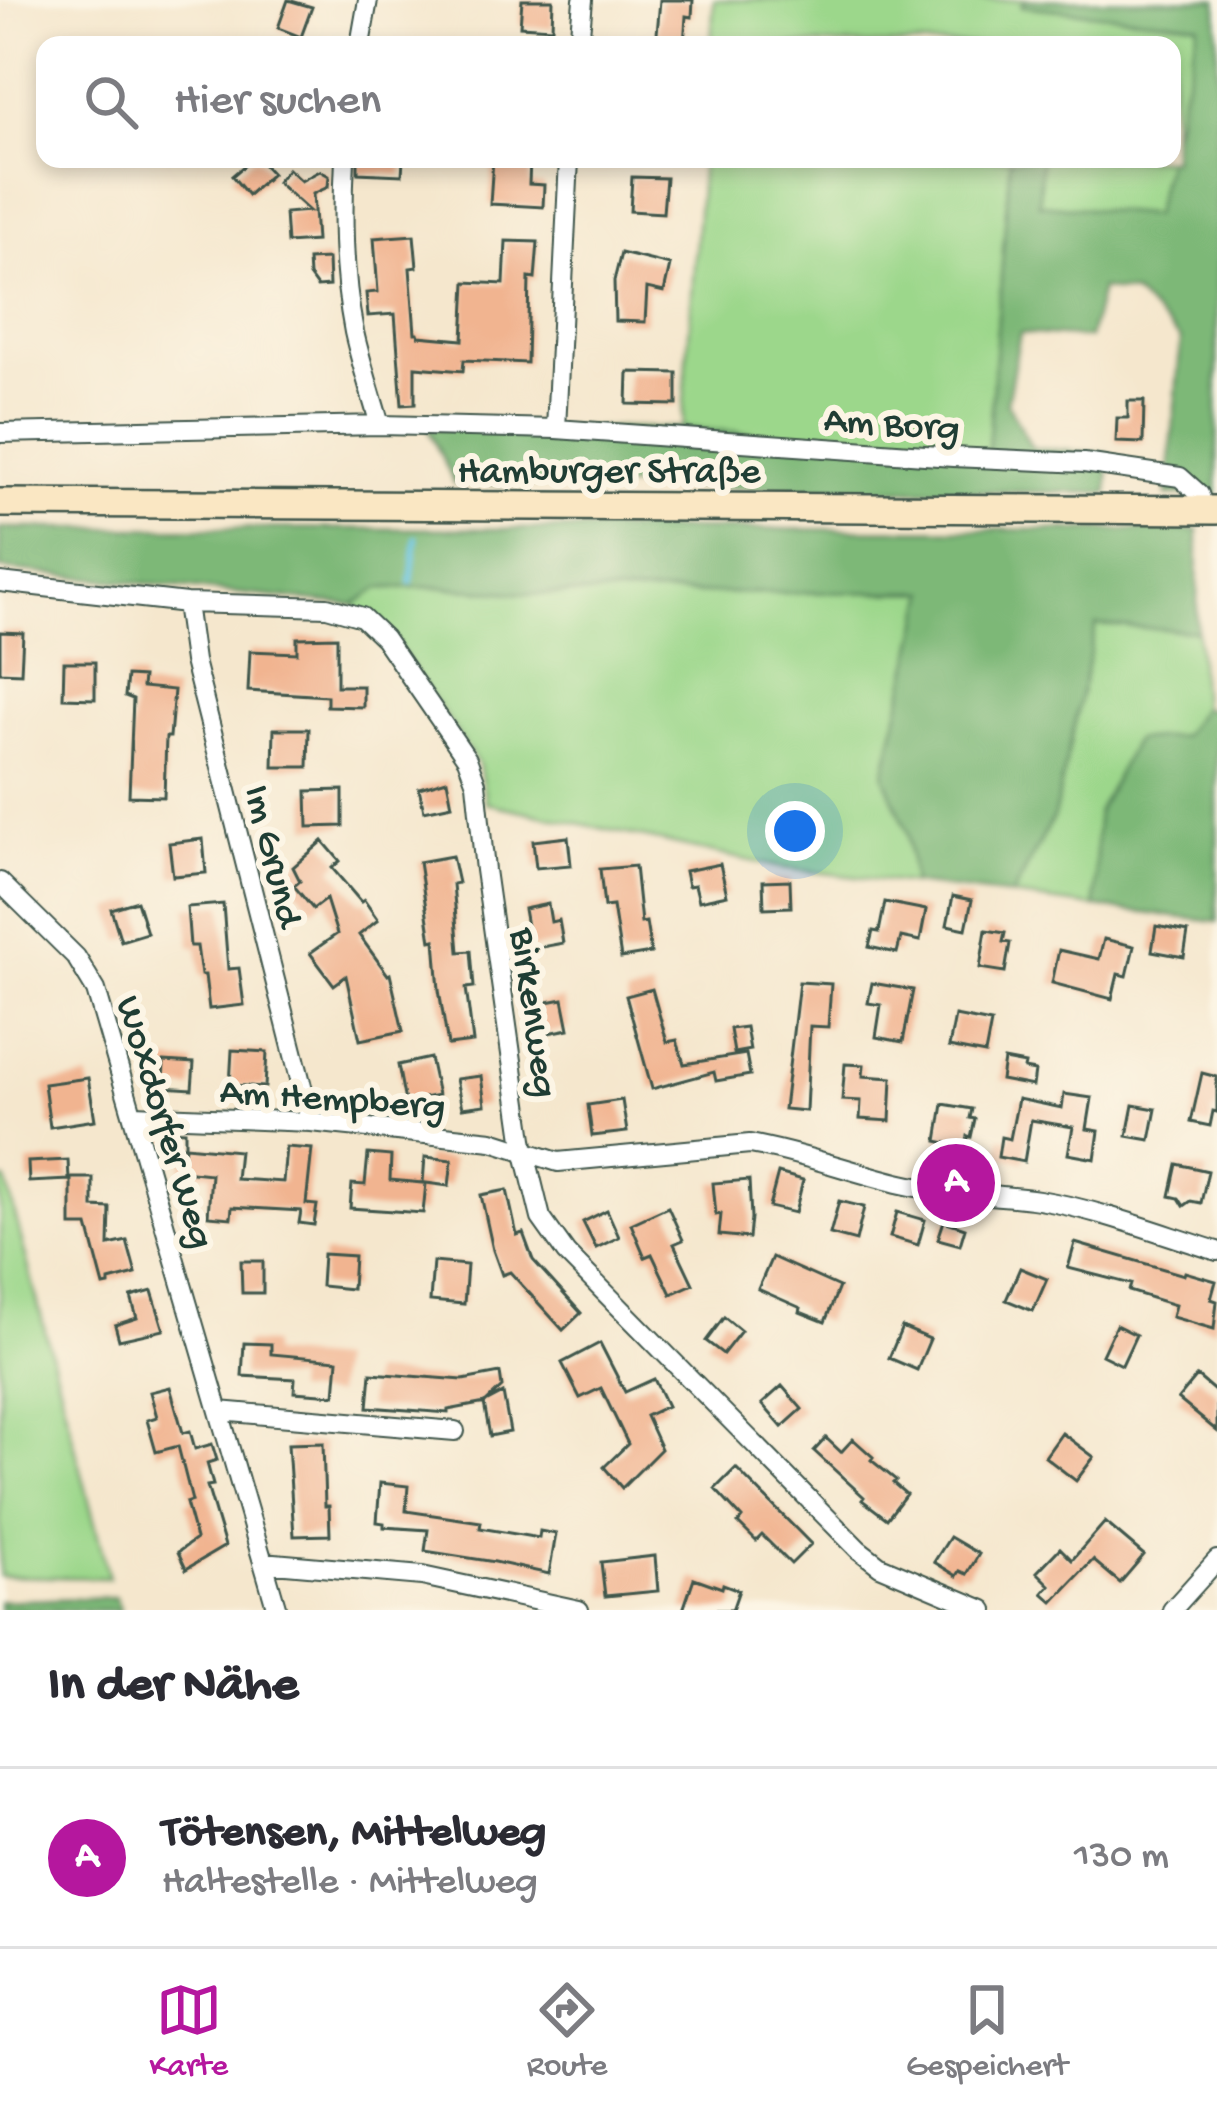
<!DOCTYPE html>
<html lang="de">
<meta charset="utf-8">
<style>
body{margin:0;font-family:"Gochi Hand",sans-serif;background:#f2f2f3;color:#2b2b33}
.you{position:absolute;left:795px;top:831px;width:42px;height:42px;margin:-30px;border:9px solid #fff;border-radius:50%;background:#1a73e8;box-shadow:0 0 0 18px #1a73e833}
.badge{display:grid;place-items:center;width:78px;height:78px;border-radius:50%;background:#b5179e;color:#fff;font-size:39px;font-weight:700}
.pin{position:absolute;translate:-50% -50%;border:6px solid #fff;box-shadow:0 3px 12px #0006}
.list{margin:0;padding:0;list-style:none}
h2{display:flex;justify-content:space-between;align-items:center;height:156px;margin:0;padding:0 48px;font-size:51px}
h2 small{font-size:39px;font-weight:400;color:#7c7c81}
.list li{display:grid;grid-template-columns:78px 1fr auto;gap:36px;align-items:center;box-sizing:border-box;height:180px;padding:0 48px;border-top:3px solid #e1e1e2}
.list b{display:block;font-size:45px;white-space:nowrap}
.list p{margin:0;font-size:39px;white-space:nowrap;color:#7c7c81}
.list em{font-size:39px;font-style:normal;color:#7c7c81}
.icon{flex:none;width:66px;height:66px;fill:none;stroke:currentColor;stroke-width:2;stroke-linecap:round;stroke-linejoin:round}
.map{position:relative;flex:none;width:1217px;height:1610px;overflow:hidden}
.search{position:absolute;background:#fff;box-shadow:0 6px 18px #0003;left:36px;right:36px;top:36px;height:132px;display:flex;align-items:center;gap:30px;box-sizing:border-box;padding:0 42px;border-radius:24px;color:#7c7c81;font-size:45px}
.sheet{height:336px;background:#fff}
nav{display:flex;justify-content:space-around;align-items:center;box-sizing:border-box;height:168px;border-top:3px solid #e1e1e2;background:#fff;font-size:33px;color:#7c7c81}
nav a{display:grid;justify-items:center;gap:6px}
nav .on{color:#b5179e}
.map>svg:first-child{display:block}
</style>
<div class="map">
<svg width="1217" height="1610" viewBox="0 0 1217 1610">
<rect width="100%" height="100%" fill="#fcf5e5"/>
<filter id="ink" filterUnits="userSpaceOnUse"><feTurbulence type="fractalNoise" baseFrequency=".00833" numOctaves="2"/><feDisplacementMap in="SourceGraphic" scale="24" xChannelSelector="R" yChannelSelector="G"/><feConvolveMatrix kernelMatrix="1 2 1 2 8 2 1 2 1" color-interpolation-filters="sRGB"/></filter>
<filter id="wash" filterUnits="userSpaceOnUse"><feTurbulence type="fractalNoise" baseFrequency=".004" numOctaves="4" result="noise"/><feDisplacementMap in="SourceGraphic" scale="48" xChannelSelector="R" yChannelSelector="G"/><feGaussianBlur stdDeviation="2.7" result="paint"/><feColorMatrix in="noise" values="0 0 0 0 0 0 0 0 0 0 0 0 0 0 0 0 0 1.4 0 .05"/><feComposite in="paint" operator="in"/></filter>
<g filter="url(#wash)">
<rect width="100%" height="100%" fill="#f5e7cd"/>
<path fill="#9cd78b" stroke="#5e8a60" stroke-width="3" d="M 714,0 L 1025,0 L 1022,6 L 1200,23 L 1172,137 L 1172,45 L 711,45 Z
M 702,159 L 1010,159 L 988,451 L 682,428 Z
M 1041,159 L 1167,159 L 1153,215 L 1038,204 Z
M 437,587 L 530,594 L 927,592 L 884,774 L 908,833 L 913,884 L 783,868 L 486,803 L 479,765 L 385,627 L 353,605 L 379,588 Z
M 1096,624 L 1197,631 L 1202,708 L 1182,736 L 1097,813 L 1095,907 L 1012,896 L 1054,816 Z
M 0,1180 L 6,1180 L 109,1578 L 0,1576 Z"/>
<path fill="#7db877" stroke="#4e7a56" stroke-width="3" d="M 1025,0 L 1217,0 L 1217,494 L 1167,495 L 1181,339 L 1134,294 L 1101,289 L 1089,338 L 1020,333 L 1007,403 L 1032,448 L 1109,454 L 1108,493 L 455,484 L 427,427 L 682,428 L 988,451 L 1010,159 L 1041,159 L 1039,204 L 1153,215 L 1167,159 L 1172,159 L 1172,137 L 1199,24 L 1021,6 Z
M 0,528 L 1198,530 L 1197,631 L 1096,625 L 1054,816 L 1012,896 L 913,884 L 908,833 L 884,775 L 927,592 L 530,594 L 437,587 L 379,588 L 353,605 L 0,569 Z
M 1202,708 L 1217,710 L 1217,922 L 1095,907 L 1097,813 L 1135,740 L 1182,736 Z
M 115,1597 L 120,1610 L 0,1610 L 0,1601 Z"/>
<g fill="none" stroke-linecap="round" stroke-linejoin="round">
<path stroke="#62c3e0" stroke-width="6" d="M 411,582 L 416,538"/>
</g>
<g id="blocks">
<path fill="#f1b490" d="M 288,0 L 312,7 L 301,37 L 278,28 Z
M 522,0 L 553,0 L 552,28 L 520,26 Z
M 660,0 L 693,0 L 692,17 L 686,16 L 684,45 L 656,45 Z
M 252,159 L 258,159 L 272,174 L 248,195 L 232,176 Z
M 358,159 L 403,159 L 402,175 L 358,173 Z
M 493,159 L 530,159 L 529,184 L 544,185 L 543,207 L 490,204 Z
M 288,169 L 301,181 L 320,171 L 329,176 L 328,187 L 313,194 L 316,241 L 287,243 L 285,213 L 309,211 L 277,182 Z
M 632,177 L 666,178 L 663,213 L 630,211 Z
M 414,235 L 417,267 L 410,268 L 415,333 L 418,333 L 419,336 L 463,340 L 466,282 L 504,284 L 506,241 L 538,242 L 535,279 L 529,278 L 527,363 L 464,360 L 463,371 L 415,367 L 415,404 L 402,405 L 395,314 L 368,316 L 366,293 L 378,292 L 374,238 Z
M 621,253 L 670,265 L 664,292 L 647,288 L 645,322 L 615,321 L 614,281 Z
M 328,259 L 329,286 L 317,287 L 309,276 L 308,260 Z
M 628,372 L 677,373 L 677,405 L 627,404 Z
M 1128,401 L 1144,401 L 1143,443 L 1116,442 L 1117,418 L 1128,418 Z
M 0,632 L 23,633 L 21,673 L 0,672 Z
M 337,637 L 337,686 L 363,686 L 363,707 L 327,706 L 327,696 L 248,691 L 250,651 L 297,653 L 297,638 Z
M 64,662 L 95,662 L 95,699 L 63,698 Z
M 127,676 L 143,677 L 142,687 L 174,690 L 170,737 L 166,737 L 164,797 L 129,796 L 133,699 L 125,696 Z
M 274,729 L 309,729 L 308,767 L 273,767 Z
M 447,780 L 452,805 L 424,811 L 419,788 Z
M 343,790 L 343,826 L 308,827 L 307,791 Z
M 568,837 L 571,865 L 536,868 L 533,841 Z
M 203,839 L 206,873 L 173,876 L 169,843 Z
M 323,841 L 340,861 L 332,868 L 361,902 L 364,900 L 378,920 L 359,935 L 388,975 L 390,974 L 403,1031 L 360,1040 L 346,976 L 334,985 L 310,953 L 337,934 L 326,899 L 313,909 L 294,886 L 300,881 L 293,867 Z
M 452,856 L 458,883 L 453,884 L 459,952 L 471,951 L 474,987 L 466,988 L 473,1042 L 448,1045 L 439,990 L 435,940 L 431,941 L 419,862 Z
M 720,864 L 727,895 L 699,901 L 695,885 L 688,886 L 685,871 Z
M 635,866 L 641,923 L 646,922 L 651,953 L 621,958 L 613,906 L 604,907 L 600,869 Z
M 790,880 L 791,907 L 764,908 L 763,881 Z
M 953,896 L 972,900 L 966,929 L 947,925 Z
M 137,901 L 147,933 L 121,941 L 111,909 Z
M 885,902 L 926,910 L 920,941 L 901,937 L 897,953 L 869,947 L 873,931 L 879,932 Z
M 223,904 L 228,969 L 239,968 L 244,1005 L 209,1009 L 205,975 L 201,975 L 197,946 L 190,946 L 187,907 Z
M 548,904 L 551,922 L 559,920 L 563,943 L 531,949 L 524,909 Z
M 1156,926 L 1188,932 L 1184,957 L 1152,951 Z
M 986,930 L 1005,933 L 1003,942 L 1010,943 L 1005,972 L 980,968 Z
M 1104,939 L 1134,946 L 1127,976 L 1118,974 L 1112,999 L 1052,983 L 1059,950 L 1099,959 Z
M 799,982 L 831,984 L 828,1027 L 810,1026 L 806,1111 L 784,1109 Z
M 872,983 L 913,990 L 903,1042 L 876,1037 L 881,1005 L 868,1003 Z
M 652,989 L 667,1042 L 677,1040 L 684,1064 L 746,1054 L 750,1075 L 716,1081 L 714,1072 L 652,1089 L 626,996 Z
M 563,999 L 569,1029 L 543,1034 L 537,1004 Z
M 955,1016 L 991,1023 L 985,1054 L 949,1047 Z
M 746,1027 L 750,1050 L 734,1053 L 730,1029 Z
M 232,1050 L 267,1052 L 265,1087 L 230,1085 Z
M 430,1058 L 438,1095 L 405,1102 L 398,1065 Z
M 1004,1060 L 1025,1064 L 1024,1069 L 1035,1071 L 1033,1086 L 1001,1080 Z
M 164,1061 L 194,1063 L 192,1089 L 163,1087 Z
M 845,1064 L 864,1065 L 863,1076 L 892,1078 L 890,1121 L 860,1119 L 861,1101 L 842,1100 Z
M 1202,1073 L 1217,1077 L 1217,1112 L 1213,1111 L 1210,1126 L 1191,1122 Z
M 481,1076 L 485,1105 L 462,1108 L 456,1079 Z
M 88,1078 L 95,1120 L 50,1127 L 44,1084 Z
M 1064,1094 L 1092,1098 L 1087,1129 L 1099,1131 L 1095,1159 L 1068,1154 L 1073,1127 L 1031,1120 L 1024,1162 L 998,1157 L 1001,1137 L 1010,1139 L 1018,1099 L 1062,1108 Z
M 622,1100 L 627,1132 L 592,1136 L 588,1105 Z
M 943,1104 L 972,1109 L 970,1118 L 975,1119 L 971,1137 L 968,1136 L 966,1147 L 937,1141 Z
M 1133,1105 L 1156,1109 L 1150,1140 L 1127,1136 Z
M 167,1130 L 185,1131 L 185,1146 L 167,1146 Z
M 185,1146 L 239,1151 L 236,1179 L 283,1182 L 286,1147 L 312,1149 L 306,1204 L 317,1205 L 314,1225 L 299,1223 L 301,1211 L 232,1207 L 231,1218 L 208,1216 L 211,1174 L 182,1171 Z
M 368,1154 L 391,1156 L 390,1180 L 423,1183 L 425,1157 L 452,1160 L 449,1186 L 426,1183 L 423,1213 L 350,1208 L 352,1184 L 365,1185 Z
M 68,1160 L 69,1180 L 29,1182 L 28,1162 Z
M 1177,1164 L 1208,1171 L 1201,1203 L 1191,1201 L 1184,1206 L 1179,1198 L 1170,1196 Z
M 778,1173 L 803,1180 L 795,1213 L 769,1207 Z
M 71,1178 L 93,1178 L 93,1207 L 110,1208 L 109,1245 L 127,1241 L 136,1274 L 109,1281 L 109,1285 L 104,1286 L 88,1226 L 71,1226 Z
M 749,1180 L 751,1218 L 749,1238 L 719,1235 L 721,1214 L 716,1215 L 713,1183 Z
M 507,1190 L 517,1235 L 523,1233 L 533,1260 L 581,1313 L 563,1330 L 510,1272 L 502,1275 L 493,1250 L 481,1195 Z
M 839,1201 L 864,1207 L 856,1241 L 830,1234 Z
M 668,1207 L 683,1240 L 674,1244 L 693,1284 L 671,1294 L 652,1254 L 645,1257 L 631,1224 Z
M 607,1210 L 619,1237 L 596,1248 L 583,1222 Z
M 897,1212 L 925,1220 L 918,1245 L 890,1237 Z
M 944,1221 L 965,1228 L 960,1245 L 938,1239 Z
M 1075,1243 L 1184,1275 L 1185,1272 L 1216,1281 L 1211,1299 L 1217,1301 L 1214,1329 L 1172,1317 L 1175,1305 L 1129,1291 L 1131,1284 L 1068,1268 Z
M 323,1254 L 354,1256 L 352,1289 L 321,1286 Z
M 772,1257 L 839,1287 L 825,1322 L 800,1312 L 801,1308 L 758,1289 Z
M 241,1261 L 263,1261 L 263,1293 L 242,1293 Z
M 433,1262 L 467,1265 L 464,1304 L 430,1301 Z
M 1020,1268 L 1047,1279 L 1033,1311 L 1006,1300 Z
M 152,1291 L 164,1330 L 119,1340 L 115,1325 L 137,1318 L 131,1297 Z
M 724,1317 L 741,1331 L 723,1354 L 706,1341 Z
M 1116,1325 L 1136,1335 L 1122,1365 L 1102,1355 Z
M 902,1327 L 930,1339 L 917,1370 L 889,1358 Z
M 244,1343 L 271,1344 L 271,1354 L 338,1360 L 335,1395 L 294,1392 L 295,1379 L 242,1376 Z
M 600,1343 L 625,1392 L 654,1379 L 667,1406 L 646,1416 L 661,1449 L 622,1488 L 604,1467 L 628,1444 L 601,1388 L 580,1398 L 562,1363 Z
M 371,1373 L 463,1380 L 500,1373 L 502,1387 L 485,1403 L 448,1410 L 448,1413 L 368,1407 Z
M 1197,1376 L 1217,1393 L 1217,1431 L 1178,1399 Z
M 782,1386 L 802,1409 L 782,1427 L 762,1404 Z
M 170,1387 L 183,1433 L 190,1431 L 195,1449 L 212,1444 L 217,1460 L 207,1463 L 213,1485 L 207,1486 L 225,1546 L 186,1569 L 178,1552 L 196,1539 L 186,1503 L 192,1501 L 178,1446 L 156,1452 L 147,1420 L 157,1417 L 150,1392 Z
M 503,1393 L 510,1432 L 490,1436 L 484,1403 Z
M 1062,1433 L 1094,1457 L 1076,1481 L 1045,1457 Z
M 826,1438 L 841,1452 L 853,1439 L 873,1457 L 871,1460 L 896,1480 L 893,1483 L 906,1494 L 887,1519 L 862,1500 L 864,1497 L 814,1451 Z
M 323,1443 L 325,1506 L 329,1506 L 330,1535 L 294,1536 L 288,1444 Z
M 736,1468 L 811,1544 L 791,1564 L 762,1535 L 756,1541 L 738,1523 L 742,1518 L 715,1489 Z
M 380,1483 L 408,1486 L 406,1511 L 481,1522 L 480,1528 L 539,1538 L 540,1531 L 556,1534 L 549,1574 L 495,1562 L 425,1551 L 428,1530 L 384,1527 L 384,1523 L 377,1522 Z
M 1105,1522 L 1144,1555 L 1120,1583 L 1093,1560 L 1053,1602 L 1043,1593 L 1050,1585 L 1037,1572 L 1060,1548 L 1072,1560 Z
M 950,1537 L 979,1554 L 967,1574 L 960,1571 L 957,1576 L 934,1562 Z
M 655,1556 L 658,1591 L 605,1596 L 601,1562 Z
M 694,1578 L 722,1588 L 723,1584 L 739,1590 L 732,1610 L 683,1610 Z"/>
</g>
</g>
<g filter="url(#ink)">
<use href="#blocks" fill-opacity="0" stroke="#3f564b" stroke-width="3"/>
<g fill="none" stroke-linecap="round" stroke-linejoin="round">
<g stroke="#3f564b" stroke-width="22">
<path id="minor" d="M 360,45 L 368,0
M 579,45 L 583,0
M 345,159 C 342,215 343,277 354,332 C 361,363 371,394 380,425
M 556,429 L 569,159
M 0,433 L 380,425 L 556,429 L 953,457 L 1084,463 L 1180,477 L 1199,494 L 1205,510
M 0,582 L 186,603 L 327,607 L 362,617 L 384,638 L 467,759 L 476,783 L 485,870 L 525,1153 L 541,1218 L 566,1253 L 858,1549 L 880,1566 L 984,1610
M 186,603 L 194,661 L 311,1122
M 0,882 L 76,957 L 96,990 L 277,1610
M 134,1115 L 311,1122 L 492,1141 L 558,1162 L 750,1144 C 802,1153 851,1172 902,1184 C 949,1195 993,1193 1039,1200 C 1100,1210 1159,1233 1217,1251
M 219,1411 L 455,1431
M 263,1562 L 422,1576 L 579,1610
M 1172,1610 L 1217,1560"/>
</g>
<g stroke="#3f564b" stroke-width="32">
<path id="secondary" d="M 0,503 L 1217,510"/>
</g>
<use href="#minor" stroke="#fff" stroke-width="18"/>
<use href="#secondary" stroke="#fae7c3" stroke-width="27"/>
</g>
</g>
<g text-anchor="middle" stroke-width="12" stroke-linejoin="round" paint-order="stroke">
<g font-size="39" fill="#1f3d34" stroke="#fcf5e5">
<text transform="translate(892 420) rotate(4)" y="14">Am Borg</text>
<text x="609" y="481">Hamburger Straße</text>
<text transform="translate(277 855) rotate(76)" y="14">Im Grund</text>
<text transform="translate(538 1012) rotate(82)" y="14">Birkenweg</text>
<text transform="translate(333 1095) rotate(4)" y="14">Am Hempberg</text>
<text transform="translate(169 1121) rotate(73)" y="14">Woxdorfer Weg</text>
</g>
</g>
</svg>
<div class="you"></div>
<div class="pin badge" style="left:956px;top:1183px">A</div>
<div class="search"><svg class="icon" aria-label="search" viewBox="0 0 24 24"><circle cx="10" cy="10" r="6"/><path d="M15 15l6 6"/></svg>Hier suchen</div>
</div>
<section class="sheet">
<h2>In der Nähe<small></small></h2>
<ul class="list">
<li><span class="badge">A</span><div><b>Tötensen, Mittelweg</b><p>Haltestelle · Mittelweg</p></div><em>130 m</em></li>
</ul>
</section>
<nav>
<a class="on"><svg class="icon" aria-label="map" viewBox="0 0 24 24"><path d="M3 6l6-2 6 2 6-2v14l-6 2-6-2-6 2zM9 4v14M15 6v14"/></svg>Karte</a>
<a><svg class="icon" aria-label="directions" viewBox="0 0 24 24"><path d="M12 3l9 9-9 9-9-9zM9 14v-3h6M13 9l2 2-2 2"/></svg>Route</a>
<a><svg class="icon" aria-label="saved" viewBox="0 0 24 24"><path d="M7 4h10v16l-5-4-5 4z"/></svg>Gespeichert</a>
</nav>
